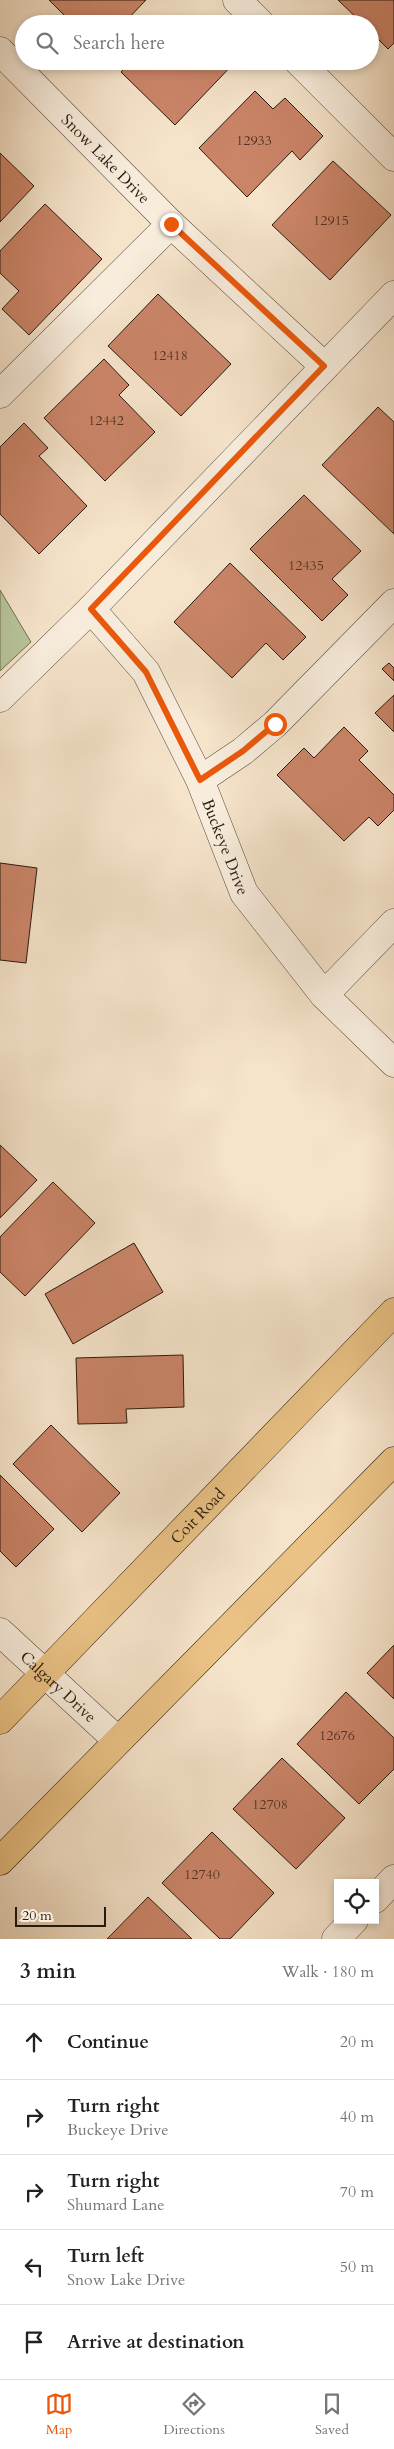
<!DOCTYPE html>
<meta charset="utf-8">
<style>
body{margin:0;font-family:Cardo,serif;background:#f2f2f2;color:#222}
.controls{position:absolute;right:15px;bottom:15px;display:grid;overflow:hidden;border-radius:0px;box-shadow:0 2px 8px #0003}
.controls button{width:45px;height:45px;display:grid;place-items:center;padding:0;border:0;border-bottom:1px solid #e0e0e0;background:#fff;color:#222;font:25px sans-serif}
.scale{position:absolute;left:15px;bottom:12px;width:91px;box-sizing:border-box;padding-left:5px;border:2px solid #271b0d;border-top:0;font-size:14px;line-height:18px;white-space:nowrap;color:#271b0d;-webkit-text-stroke:4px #f8eddd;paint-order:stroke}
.stop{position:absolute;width:15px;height:15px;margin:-11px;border:4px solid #ea580c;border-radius:50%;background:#fff}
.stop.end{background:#ea580c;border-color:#fff;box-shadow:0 1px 5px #0008}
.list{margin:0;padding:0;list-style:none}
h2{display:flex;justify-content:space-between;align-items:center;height:65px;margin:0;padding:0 20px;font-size:21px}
h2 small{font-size:16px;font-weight:400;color:#767676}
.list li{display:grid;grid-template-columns:32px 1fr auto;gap:15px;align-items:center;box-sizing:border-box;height:75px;padding:0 20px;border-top:1px solid #e0e0e0}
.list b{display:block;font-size:19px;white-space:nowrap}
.list p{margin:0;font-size:16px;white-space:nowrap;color:#767676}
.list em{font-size:16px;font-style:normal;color:#767676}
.icon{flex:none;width:28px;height:28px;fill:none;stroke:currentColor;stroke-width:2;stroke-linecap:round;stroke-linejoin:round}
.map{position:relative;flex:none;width:394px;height:1939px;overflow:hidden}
.search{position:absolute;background:#fff;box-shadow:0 2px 8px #0003;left:15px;right:15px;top:15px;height:55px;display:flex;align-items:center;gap:12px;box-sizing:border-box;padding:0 18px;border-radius:28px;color:#767676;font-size:19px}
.sheet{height:440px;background:#fff}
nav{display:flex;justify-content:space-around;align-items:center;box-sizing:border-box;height:70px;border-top:1px solid #e0e0e0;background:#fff;font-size:14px;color:#767676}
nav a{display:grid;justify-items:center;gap:2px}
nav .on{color:#ea580c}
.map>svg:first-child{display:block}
</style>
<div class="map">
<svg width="394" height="1939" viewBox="0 0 394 1939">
<rect width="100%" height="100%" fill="#f5e3ca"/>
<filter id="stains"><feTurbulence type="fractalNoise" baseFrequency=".004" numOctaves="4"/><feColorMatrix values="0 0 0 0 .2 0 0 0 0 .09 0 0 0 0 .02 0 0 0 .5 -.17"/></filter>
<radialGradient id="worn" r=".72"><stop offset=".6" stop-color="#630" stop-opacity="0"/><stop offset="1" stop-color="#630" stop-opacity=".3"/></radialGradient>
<path fill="#b8c49a" stroke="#707054" d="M 0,590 L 31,642 L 0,671 Z"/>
<path fill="#ca8468" stroke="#271b0d" d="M 49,0 L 146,0 L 123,24 L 73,24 Z
M 338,0 L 394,0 L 394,43 L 388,49 L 370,31 L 370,24 L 363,24 Z
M 131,61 L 236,61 L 175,125 L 121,72 Z
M 255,91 L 273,109 L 285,98 L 323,136 L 300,160 L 292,151 L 247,197 L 199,148 Z
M 0,153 L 34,186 L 0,222 Z
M 333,161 L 391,215 L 330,280 L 272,225 Z
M 45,204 L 102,259 L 29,335 L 2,309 L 19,291 L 0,273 L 0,251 Z
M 158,294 L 231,364 L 181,416 L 108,346 Z
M 104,359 L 129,385 L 119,395 L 155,432 L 105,481 L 44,418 Z
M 378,407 L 394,422 L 394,534 L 322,465 Z
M 24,423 L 48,448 L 39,456 L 87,506 L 39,554 L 0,514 L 0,447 Z
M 304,495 L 361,551 L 332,579 L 348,595 L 322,621 L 250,549 Z
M 230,563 L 306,637 L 283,660 L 266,643 L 232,678 L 174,622 Z
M 389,663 L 394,668 L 394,681 L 382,669 Z
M 394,695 L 394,732 L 375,713 Z
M 344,727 L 368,751 L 359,760 L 394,795 L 394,810 L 378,826 L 369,817 L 344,841 L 277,775 L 304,748 L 314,758 Z
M 0,863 L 37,868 L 26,963 L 0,960 Z
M 0,1145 L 37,1180 L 0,1218 Z
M 53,1182 L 95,1223 L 25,1296 L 0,1272 L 0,1237 Z
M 134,1243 L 163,1292 L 73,1344 L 45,1294 Z
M 183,1355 L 184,1407 L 126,1409 L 127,1423 L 78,1424 L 76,1358 Z
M 51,1425 L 120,1493 L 82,1532 L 13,1464 Z
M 0,1475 L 54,1529 L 16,1567 L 0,1551 Z
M 394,1645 L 394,1699 L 367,1673 Z
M 346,1692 L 394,1738 L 394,1769 L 359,1804 L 297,1744 Z
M 282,1758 L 345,1818 L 296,1869 L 233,1809 Z
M 212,1832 L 274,1893 L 230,1939 L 220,1939 L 162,1883 Z
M 148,1897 L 192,1939 L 107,1939 Z"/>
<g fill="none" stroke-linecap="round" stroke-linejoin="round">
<g stroke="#5a4d3c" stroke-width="29">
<g id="minor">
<path d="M 237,0 L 261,24"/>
<path id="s1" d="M 0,51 L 171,224 L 324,366"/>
<path d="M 298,61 L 394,157"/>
<path d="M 0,394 L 171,224"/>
<path id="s2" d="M 91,609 L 146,672 L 200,780 L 244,893 L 324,995 L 394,1063"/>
<path d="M 0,698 L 91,609 L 394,295"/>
<path d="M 200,780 L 243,751 L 275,724 L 394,603"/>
<path d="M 324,995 L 394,923"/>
<path id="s3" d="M 0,1632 L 117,1740"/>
<path d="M 375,1899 L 394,1879"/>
<path d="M 336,1939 L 354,1920"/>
</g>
</g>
<g stroke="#271b0d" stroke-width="29">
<g id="major">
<path id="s4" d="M 0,1720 L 394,1312"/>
<path d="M 0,1861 L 394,1461"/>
</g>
</g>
<use href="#minor" stroke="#f8eddd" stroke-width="28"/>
<use href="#major" stroke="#eac285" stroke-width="28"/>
</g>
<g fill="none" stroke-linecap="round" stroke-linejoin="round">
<path stroke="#ea580c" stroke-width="6" d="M 171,224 L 324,366 L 91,609 L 146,672 L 200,780 L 243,751 L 275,724"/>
</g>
<g text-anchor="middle" stroke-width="4" stroke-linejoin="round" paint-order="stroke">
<g font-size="14" fill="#503524">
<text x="254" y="145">12933</text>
<text x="331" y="225">12915</text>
<text x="170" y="360">12418</text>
<text x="106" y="425">12442</text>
<text x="306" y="570">12435</text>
<text x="337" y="1740">12676</text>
<text x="270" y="1809">12708</text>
<text x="202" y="1879">12740</text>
</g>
<g font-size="16" fill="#271b0d" stroke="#f8eddd">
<text dy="6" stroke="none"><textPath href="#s1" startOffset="151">Snow Lake Drive</textPath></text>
<text dy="6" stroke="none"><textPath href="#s2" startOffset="276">Buckeye Drive</textPath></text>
<text dy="6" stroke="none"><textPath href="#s4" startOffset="284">Coit Road</textPath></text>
<text dy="6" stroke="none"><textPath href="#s3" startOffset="80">Calgary Drive</textPath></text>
</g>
</g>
<rect width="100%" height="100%" filter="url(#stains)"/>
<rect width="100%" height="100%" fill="url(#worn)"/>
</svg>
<div class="controls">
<button><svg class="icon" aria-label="locate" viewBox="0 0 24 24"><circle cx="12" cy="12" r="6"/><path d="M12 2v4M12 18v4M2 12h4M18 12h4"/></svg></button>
</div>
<div class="scale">20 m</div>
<div class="stop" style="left:275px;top:724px"></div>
<div class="stop end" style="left:171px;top:224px"></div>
<div class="search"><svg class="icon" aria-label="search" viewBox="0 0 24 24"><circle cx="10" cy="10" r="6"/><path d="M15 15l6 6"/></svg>Search here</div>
</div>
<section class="sheet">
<h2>3 min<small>Walk · 180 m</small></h2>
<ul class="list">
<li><svg class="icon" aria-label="ahead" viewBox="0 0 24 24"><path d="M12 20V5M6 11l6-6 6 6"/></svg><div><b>Continue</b></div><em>20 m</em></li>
<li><svg class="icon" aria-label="right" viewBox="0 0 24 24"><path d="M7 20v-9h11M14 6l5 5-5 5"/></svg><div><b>Turn right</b><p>Buckeye Drive</p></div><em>40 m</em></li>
<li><svg class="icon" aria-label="right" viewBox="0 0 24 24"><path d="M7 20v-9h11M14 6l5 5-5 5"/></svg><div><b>Turn right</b><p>Shumard Lane</p></div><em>70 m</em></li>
<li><svg class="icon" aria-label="left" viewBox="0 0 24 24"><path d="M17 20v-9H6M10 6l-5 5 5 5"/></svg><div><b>Turn left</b><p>Snow Lake Drive</p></div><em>50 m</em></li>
<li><svg class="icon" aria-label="arrive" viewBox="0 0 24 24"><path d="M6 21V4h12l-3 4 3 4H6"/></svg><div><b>Arrive at destination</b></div></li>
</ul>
</section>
<nav>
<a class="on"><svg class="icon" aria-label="map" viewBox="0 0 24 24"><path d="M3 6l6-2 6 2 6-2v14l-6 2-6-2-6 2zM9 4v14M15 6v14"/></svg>Map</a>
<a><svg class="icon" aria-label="directions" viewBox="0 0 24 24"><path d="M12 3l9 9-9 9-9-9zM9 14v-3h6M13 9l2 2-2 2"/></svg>Directions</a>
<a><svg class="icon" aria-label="saved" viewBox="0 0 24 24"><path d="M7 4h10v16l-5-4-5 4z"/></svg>Saved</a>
</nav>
